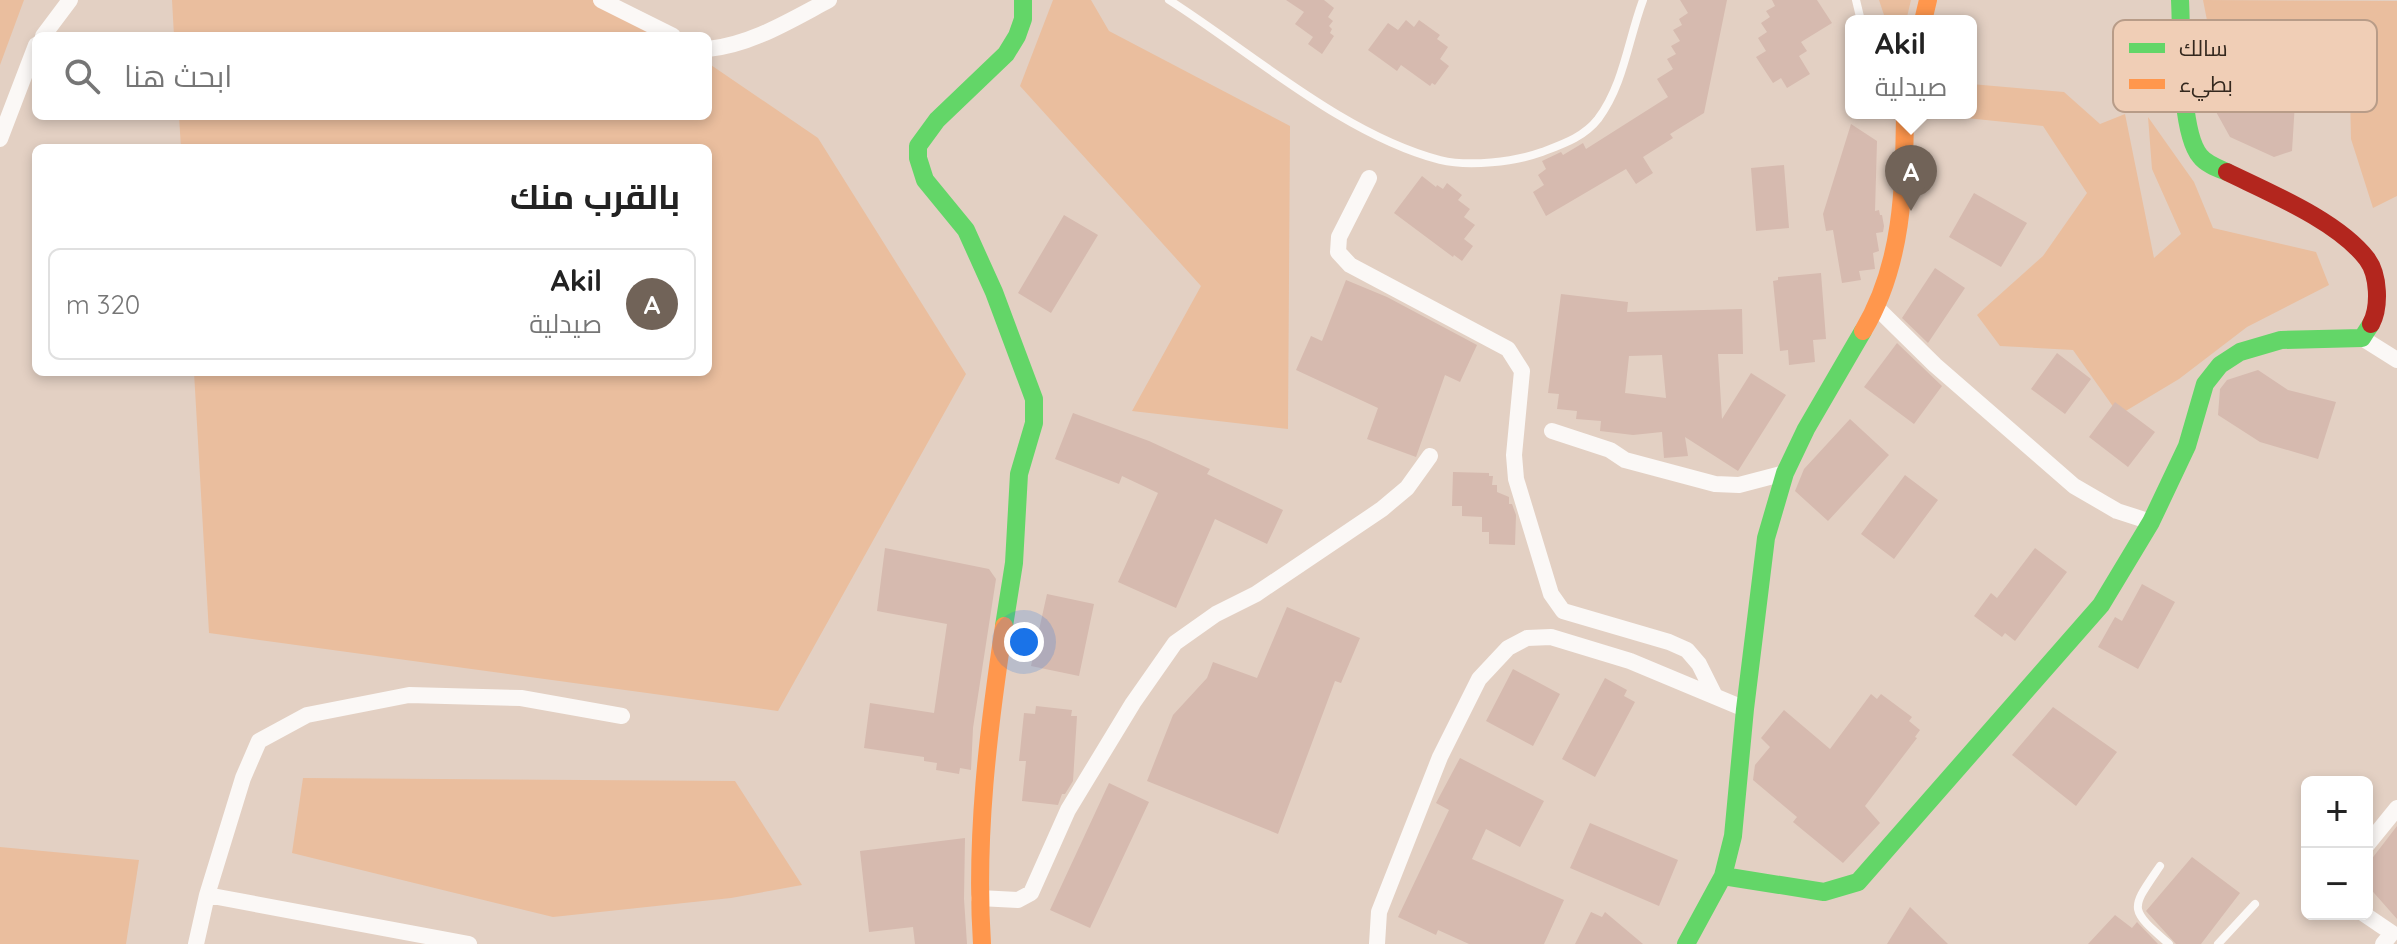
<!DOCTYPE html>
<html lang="ar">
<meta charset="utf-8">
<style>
body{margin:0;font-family:Quicksand,Cairo,sans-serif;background:#f6f6f6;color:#222;direction:rtl}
.controls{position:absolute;right:24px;bottom:24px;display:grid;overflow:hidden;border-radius:12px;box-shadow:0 4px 12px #0003}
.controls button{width:72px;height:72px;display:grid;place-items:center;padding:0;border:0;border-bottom:2px solid #e0e0e0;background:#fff;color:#222;font:40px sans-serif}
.you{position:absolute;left:1024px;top:642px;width:28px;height:28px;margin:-20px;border:6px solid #fff;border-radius:50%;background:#1a73e8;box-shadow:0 0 0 12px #1a73e833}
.badge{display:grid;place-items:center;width:52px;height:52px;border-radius:50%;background:#716358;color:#fff;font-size:26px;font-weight:700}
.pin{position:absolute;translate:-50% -66px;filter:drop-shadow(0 2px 4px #0008)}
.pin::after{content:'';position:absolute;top:42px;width:28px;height:24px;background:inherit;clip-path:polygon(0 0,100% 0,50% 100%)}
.popup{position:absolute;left:1845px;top:15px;width:132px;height:104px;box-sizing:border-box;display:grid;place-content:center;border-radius:12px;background:#fff;filter:drop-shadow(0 2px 6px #0005);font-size:26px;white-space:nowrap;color:#767676}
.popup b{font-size:30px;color:#222}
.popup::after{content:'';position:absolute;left:50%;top:100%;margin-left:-16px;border:16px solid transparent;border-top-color:#fff}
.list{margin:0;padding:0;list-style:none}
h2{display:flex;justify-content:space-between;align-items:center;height:104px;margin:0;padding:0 32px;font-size:34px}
h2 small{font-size:26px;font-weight:400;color:#767676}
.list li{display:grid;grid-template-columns:52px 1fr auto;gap:24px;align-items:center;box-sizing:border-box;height:112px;margin:0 16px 16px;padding:0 16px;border:2px solid #e0e0e0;border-radius:12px}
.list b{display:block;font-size:30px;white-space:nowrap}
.list p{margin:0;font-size:26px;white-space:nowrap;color:#767676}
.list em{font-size:26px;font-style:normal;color:#767676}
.icon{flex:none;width:44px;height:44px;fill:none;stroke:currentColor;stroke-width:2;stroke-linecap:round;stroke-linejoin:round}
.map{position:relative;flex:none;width:2397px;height:944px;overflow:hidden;direction:ltr}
.search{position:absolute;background:#fff;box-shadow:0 4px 12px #0003;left:32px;top:32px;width:680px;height:88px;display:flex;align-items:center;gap:20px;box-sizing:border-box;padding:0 28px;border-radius:12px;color:#767676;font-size:30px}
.panel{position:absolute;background:#fff;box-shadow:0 4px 12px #0003;left:32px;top:144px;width:680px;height:232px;border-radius:12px;direction:rtl}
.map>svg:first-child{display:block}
</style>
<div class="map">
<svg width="2397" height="944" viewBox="0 0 2397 944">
<rect width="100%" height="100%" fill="#e3d0c3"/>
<path fill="#eabe9e" d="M 0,0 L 24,0 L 0,65 Z
M 172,0 L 616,0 L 669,36 L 174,36 Z
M 1053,0 L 1091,0 L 1109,31 L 1290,126 L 1288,429 L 1132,411 L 1201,286 L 1020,86 Z
M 1879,0 L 1911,0 L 1906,21 L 1886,21 Z
M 2203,0 L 2397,1 L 2397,196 L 2373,208 L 2351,139 L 2350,94 L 2304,88 L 2214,56 Z
M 708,63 L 818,138 L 966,374 L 778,711 L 209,633 L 194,372 L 708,372 L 708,148 L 181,148 L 179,116 L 708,116 Z
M 1971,84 L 2064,92 L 2100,124 L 2125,114 L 2154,258 L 2181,234 L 2152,169 L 2148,117 L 2194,182 L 2213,228 L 2316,252 L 2329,285 L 2247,327 L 2179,379 L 2119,415 L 2073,350 L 2000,346 L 1977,315 L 2043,256 L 2087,193 L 2043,126 L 1947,116 L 1947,113 L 1971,113 Z
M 303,778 L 735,781 L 802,885 L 731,898 L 553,917 L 292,853 Z
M 0,847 L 139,860 L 126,944 L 0,944 Z"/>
<path fill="#d6baaf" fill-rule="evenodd" d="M 1286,0 L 1324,0 L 1334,8 L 1328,17 L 1333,21 L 1329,26 L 1332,29 L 1330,33 L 1334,36 L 1322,54 L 1308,44 L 1313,37 L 1295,24 L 1304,12 Z
M 1680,0 L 1727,0 L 1704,113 L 1670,134 L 1673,138 L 1643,157 L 1653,173 L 1636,184 L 1626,169 L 1546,216 L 1533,192 L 1544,185 L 1538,175 L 1546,169 L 1542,161 L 1561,152 L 1563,155 L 1583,143 L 1586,149 L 1668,97 L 1657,79 L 1673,69 L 1667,59 L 1676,54 L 1671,46 L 1680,41 L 1673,30 L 1682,25 L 1679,19 L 1688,13 Z
M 1772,0 L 1817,0 L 1832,23 L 1801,42 L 1807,51 L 1799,56 L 1810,74 L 1787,88 L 1781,78 L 1773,83 L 1756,57 L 1766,51 L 1758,38 L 1767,32 L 1761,23 L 1770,17 L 1766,11 L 1775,6 Z
M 1406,20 L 1414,27 L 1419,20 L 1440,35 L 1437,39 L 1448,47 L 1440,59 L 1449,66 L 1435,85 L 1432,83 L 1430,86 L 1401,65 L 1397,71 L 1368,50 L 1388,23 L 1398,30 Z
M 2242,62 L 2296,86 L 2292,151 L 2274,157 L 2230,137 L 2215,110 Z
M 1851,124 L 1877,141 L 1875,211 L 1879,210 L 1880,215 L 1882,215 L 1884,226 L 1883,232 L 1876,233 L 1879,251 L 1873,253 L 1875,269 L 1859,271 L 1861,280 L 1842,283 L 1833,230 L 1826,231 L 1823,214 Z
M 1784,165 L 1789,228 L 1756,231 L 1751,168 Z
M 1422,176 L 1436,187 L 1437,185 L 1443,189 L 1447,183 L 1462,195 L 1458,200 L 1470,209 L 1464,217 L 1475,225 L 1464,239 L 1473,246 L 1462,261 L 1454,255 L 1453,257 L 1394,213 Z
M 1974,193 L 2027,223 L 2001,267 L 1949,237 Z
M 1064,215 L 1098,235 L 1051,313 L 1018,293 Z
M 1935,268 L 1965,288 L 1928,343 L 1902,318 Z
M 1821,273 L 1826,339 L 1813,340 L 1815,362 L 1789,365 L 1788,350 L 1780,351 L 1773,281 L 1778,280 L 1778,277 Z
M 1346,280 L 1387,297 L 1477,345 L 1460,382 L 1445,375 L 1416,457 L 1367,439 L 1378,408 L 1296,370 L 1311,336 L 1322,341 Z
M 1561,294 L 1628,302 L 1627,312 L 1742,309 L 1743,354 L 1718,354 L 1722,419 L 1751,373 L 1786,395 L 1738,471 L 1685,437 L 1688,456 L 1664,458 L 1662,432 L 1633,435 L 1600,431 L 1601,421 L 1576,419 L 1577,411 L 1557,409 L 1559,394 L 1548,393 ZM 1662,355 L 1666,398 L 1625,393 L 1629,356 Z
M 1897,343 L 1942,386 L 1914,424 L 1864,387 Z
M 2057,353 L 2091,379 L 2065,414 L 2031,389 Z
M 2258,370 L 2288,390 L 2336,402 L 2318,459 L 2260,442 L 2218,415 L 2220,389 L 2227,380 Z
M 2115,402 L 2155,432 L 2128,467 L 2089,437 Z
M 1073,413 L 1149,441 L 1210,469 L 1207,474 L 1283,510 L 1267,544 L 1215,519 L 1176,608 L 1118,582 L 1158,493 L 1122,476 L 1119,484 L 1055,459 Z
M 1850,419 L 1889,455 L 1828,521 L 1795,491 L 1804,469 Z
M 1453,472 L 1489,473 L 1489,476 L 1493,476 L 1492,485 L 1497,485 L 1497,492 L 1509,497 L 1509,504 L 1512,504 L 1516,515 L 1515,545 L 1489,544 L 1489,532 L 1482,532 L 1482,517 L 1462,516 L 1462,506 L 1452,506 Z
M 1905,475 L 1938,500 L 1894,559 L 1861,534 Z
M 885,548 L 989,569 L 996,579 L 973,728 L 971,770 L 960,768 L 959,774 L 936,770 L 937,763 L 924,761 L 924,757 L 864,748 L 870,703 L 934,713 L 947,624 L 877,611 Z
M 2035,548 L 2067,572 L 2015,641 L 2005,633 L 2002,637 L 1974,616 L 1991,593 L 1997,598 Z
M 2142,584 L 2175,602 L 2138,669 L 2098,647 L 2115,617 L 2122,621 Z
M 1047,594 L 1094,604 L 1079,676 L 1031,666 Z
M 1287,607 L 1360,638 L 1341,683 L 1335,681 L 1278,834 L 1147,781 L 1173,715 L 1207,678 L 1213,662 L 1257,678 Z
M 1513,669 L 1560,694 L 1533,746 L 1486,721 Z
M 1605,678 L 1627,690 L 1624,696 L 1635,702 L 1595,777 L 1562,759 Z
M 1871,694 L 1877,699 L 1881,694 L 1912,717 L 1909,721 L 1920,730 L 1915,737 L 1917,738 L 1865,806 L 1880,823 L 1843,863 L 1793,822 L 1797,817 L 1753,780 L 1755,765 L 1770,747 L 1761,738 L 1784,710 L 1830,749 Z
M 1036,706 L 1072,710 L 1071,716 L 1077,716 L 1073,781 L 1065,794 L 1062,794 L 1058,805 L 1022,801 L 1026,761 L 1019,761 L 1024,713 L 1035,714 Z
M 2053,707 L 2117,752 L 2076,806 L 2012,755 Z
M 1460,758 L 1544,801 L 1520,847 L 1486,829 L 1472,859 L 1564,900 L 1544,944 L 1469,944 L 1438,930 L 1436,935 L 1398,917 L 1449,810 L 1436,803 Z
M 1109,783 L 1149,802 L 1090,928 L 1050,910 Z
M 1590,823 L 1678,860 L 1659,906 L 1570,868 Z
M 2397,826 L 2397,919 L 2367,885 L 2367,865 Z
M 965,838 L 964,899 L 967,944 L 915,944 L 913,927 L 869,932 L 860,851 Z
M 2192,857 L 2240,893 L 2201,944 L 2176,944 L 2146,911 Z
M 1910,907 L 1948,944 L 1887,944 Z
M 1591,912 L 1602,917 L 1605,912 L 1643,944 L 1575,944 Z
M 2115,915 L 2132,928 L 2137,922 L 2158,944 L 2088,944 Z"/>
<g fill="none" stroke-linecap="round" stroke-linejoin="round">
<path stroke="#fbf8f6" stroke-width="8" d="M 1169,0 C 1252,53 1344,135 1440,160 C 1469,167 1514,162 1542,152 C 1563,144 1584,137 1598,119 C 1624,84 1628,40 1643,0
M 1856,0 L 1861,21
M 2160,866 C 2130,910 2128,908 2169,944
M 2218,944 L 2255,904"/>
<path stroke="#fbf8f6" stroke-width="16" d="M 601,0 L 673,36
M 43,36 L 70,0
M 708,49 C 751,45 791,20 829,0
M 0,139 L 36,45
M 1369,178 L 1339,237 L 1338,252 L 1350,265 L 1508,349 L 1522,371 L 1514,455 L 1516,479 L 1551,594 L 1563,611 L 1669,642 L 1687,650 L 1699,664 L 1714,694
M 1877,308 L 1935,365 L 2074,486 L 2117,511 L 2151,522
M 2362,338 L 2397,360
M 1552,431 L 1610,450 L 1625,460 L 1715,484 L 1739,485 L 1785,473
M 2367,845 L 2397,808
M 979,898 L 1018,900 L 1031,893 L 1068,810 L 1133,703 L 1175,643 L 1216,614 L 1256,594 L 1382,509 L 1407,488 L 1430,456
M 2364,914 L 2392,933 L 2383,944
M 196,944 L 207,895
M 469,944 L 207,895 L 243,778 L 259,741 L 307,715 L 409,695 L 521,698 L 622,716
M 1377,944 L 1379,912 L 1440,757 L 1479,679 L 1508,648 L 1527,638 L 1551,637 L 1630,661 L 1745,709"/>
<path stroke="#63d668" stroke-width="18" d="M 2180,0 C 2182,35 2179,131 2200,156 C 2206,164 2217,168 2227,172
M 1004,626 L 1014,563 L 1019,474 L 1034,423 L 1034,399 L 994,292 L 966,230 L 925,180 L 918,158 L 918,146 L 937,120 L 1006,54 L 1017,36 L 1023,19 L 1023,0
M 1723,876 L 1824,892 L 1858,882 L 2101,605 L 2151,522 L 2187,446 L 2205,384 L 2220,365 L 2240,352 L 2281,340 L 2362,338 L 2371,324
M 1686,944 L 1723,876 L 1733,836 L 1745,709 L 1766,538 L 1785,473 L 1806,429 L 1863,331"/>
<path stroke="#ff974d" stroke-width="18" d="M 1923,21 L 1928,0
M 1863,331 C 1903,264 1904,189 1905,113
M 982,944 C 975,838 988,731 1004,626"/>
<path stroke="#b3261e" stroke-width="18" d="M 2227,172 C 2270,193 2338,221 2367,259 C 2379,275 2380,307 2371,324"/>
</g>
<rect x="2113" y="20" width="264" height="92" rx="12" fill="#f0ceb6" stroke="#b89c88" stroke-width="2"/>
<rect x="2129" y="43" width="36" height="10" fill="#63d668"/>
<rect x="2129" y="79" width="36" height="10" fill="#ff974d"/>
<g font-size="22" fill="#34281e">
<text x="2179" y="56">سالك</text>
<text x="2179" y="92">بطيء</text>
</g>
</svg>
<div class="controls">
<button>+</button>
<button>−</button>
</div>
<div class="you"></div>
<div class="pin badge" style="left:1911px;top:211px">A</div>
<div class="popup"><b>Akil</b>صيدلية</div>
<div class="search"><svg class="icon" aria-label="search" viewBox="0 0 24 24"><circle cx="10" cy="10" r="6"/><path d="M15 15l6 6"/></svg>ابحث هنا</div>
<section class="panel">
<h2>بالقرب منك<small></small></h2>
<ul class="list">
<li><span class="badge">A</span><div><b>Akil</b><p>صيدلية</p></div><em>320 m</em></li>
</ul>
</section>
</div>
